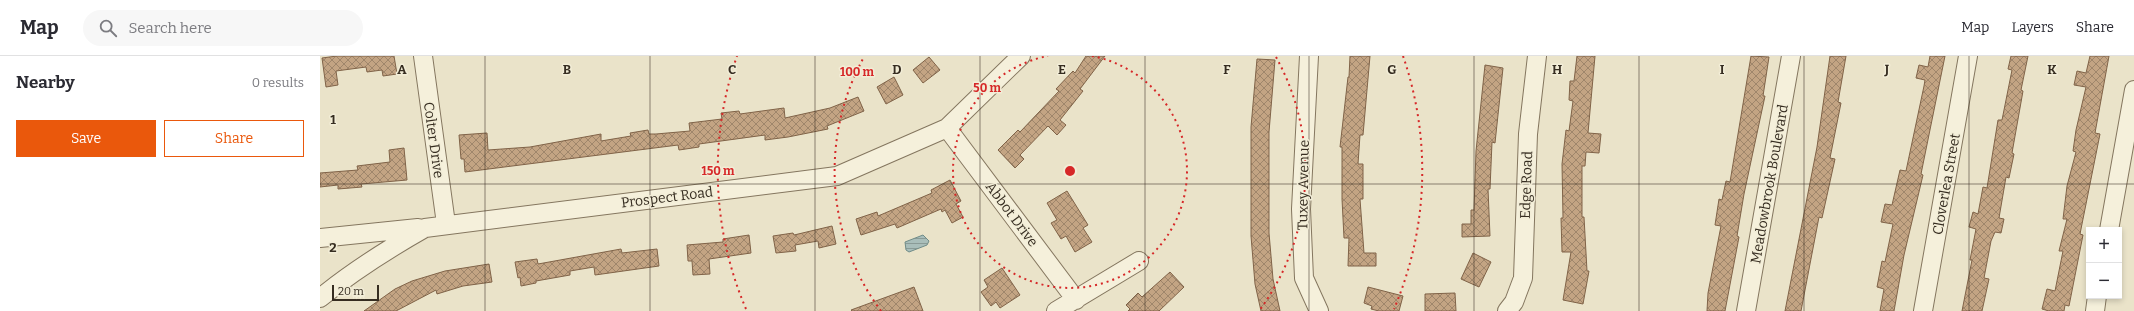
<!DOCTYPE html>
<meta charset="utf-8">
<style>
body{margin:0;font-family:Bitter,serif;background:#f7f7f7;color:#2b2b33}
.controls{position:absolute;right:12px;bottom:12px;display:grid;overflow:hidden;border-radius:0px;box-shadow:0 2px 6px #0003}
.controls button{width:36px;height:36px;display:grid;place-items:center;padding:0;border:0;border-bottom:1px solid #e1e1e2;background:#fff;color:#2b2b33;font:20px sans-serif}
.scale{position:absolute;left:12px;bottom:10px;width:47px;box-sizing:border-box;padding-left:4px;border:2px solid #362d21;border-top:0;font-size:11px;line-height:14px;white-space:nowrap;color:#362d21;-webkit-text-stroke:3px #f2edd7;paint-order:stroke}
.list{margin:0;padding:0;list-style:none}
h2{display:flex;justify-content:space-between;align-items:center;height:52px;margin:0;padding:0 16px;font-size:17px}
h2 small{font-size:13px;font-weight:400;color:#7c7c81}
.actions{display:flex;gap:8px;padding:12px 16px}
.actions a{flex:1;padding:9px 0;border:1px solid #ea580c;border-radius:0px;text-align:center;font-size:14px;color:#ea580c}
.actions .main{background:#ea580c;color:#fff}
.icon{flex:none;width:22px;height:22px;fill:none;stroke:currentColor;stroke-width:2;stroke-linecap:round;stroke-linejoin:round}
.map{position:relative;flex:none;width:1814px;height:255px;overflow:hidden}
header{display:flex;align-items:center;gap:24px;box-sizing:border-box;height:56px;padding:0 20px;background:#fff;border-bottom:1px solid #e1e1e2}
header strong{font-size:19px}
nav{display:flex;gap:22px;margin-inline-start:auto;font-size:14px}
.search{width:280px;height:36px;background:#f7f7f7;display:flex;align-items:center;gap:10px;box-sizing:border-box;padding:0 14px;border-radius:22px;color:#7c7c81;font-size:15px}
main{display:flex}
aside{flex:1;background:#fff}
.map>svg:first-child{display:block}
</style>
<header>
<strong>Map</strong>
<div class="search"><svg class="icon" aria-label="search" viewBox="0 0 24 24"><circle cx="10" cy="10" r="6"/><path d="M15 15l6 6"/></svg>Search here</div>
<nav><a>Map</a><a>Layers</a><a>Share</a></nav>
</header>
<main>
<aside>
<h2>Nearby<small>0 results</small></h2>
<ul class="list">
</ul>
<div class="actions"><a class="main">Save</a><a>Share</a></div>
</aside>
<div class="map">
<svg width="1814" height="255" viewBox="0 0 1814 255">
<defs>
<pattern id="water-rules" width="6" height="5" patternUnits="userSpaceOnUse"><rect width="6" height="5" fill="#a9beba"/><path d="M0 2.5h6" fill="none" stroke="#8a9b97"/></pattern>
<pattern id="building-cross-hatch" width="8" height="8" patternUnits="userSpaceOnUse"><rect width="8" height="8" fill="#c3a483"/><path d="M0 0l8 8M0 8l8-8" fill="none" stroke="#9f866b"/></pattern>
</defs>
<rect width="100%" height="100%" fill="#eae3c9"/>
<path fill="url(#water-rules)" stroke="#708c88" d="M 603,179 L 609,185 L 607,189 L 589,196 L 586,194 L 585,186 Z"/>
<path fill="url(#building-cross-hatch)" stroke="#806348" d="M 17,0 L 74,0 L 77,18 L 63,20 L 62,14 L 47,16 L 46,11 L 16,15 L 18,29 L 6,31 L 2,2 Z
M 766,0 L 785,0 L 760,33 L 763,35 L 740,64 L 746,69 L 737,79 L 728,70 L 700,99 L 704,103 L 695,112 L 678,94 L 698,74 L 700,76 L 739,35 L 736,33 L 753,15 L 755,17 Z
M 1030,0 L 1050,0 L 1043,79 L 1040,79 L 1038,108 L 1043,108 L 1043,143 L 1040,143 L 1044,197 L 1056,197 L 1056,210 L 1028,210 L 1029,182 L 1024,182 L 1022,143 L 1022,91 L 1020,91 L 1028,21 L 1029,21 Z
M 1257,0 L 1275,0 L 1268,77 L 1281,78 L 1279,97 L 1266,96 L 1265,110 L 1262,110 L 1262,161 L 1264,161 L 1267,215 L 1269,215 L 1263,248 L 1243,244 L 1251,196 L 1242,196 L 1241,162 L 1243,162 L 1242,108 L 1246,74 L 1249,75 L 1253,45 L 1249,44 L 1250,25 L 1254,25 Z
M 1431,0 L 1449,1 L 1443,40 L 1445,40 L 1424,138 L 1417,180 L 1419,181 L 1405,255 L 1387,255 L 1388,237 L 1401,170 L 1395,169 L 1399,143 L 1402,144 L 1406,125 L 1410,126 Z
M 1510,0 L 1526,0 L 1518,46 L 1521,47 L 1510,102 L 1515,103 L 1502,162 L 1499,161 L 1481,255 L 1465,255 L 1497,91 Z
M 1610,0 L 1625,0 L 1601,118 L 1603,119 L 1584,199 L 1574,255 L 1560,255 L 1564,233 L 1557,231 L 1562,205 L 1565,206 L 1573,168 L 1561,166 L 1565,148 L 1572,149 L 1580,114 L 1586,115 L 1604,30 L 1605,24 L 1596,22 L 1599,9 L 1608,11 Z
M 1691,0 L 1708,0 L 1701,34 L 1703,35 L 1692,97 L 1694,98 L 1689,122 L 1686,121 L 1679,162 L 1684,163 L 1681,177 L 1675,176 L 1671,185 L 1664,222 L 1669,223 L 1662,255 L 1642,255 L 1652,204 L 1650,204 L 1656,173 L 1649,171 L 1653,156 L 1658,158 L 1663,131 L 1667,132 L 1678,64 L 1682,64 L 1692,14 L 1688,13 Z
M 1770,0 L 1789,0 L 1775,77 L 1780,78 L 1760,178 L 1763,179 L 1749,250 L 1745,249 L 1744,255 L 1729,255 L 1722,253 L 1727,233 L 1735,235 L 1743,195 L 1739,195 L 1747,163 L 1743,163 L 1747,130 L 1756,96 L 1753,95 L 1756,74 L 1766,31 L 1754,29 L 1757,15 L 1766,17 Z
M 609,1 L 620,14 L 603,27 L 593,14 Z
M 937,3 L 955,4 L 949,76 L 949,177 L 953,223 L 960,255 L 941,255 L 935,228 L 931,180 L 931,71 Z
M 1165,9 L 1183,12 L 1175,87 L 1172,86 L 1170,133 L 1168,133 L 1170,180 L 1142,181 L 1142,168 L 1151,168 L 1151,154 L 1154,154 L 1156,95 Z
M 574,21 L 583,39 L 566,48 L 557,31 Z
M 538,41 L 544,55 L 507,70 L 508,73 L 468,81 L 445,84 L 445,79 L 379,88 L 379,91 L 359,94 L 358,89 L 145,116 L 144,103 L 141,103 L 139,79 L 167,77 L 168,94 L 210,91 L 281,78 L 281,85 L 311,80 L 310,77 L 328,74 L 329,78 L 336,78 L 370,75 L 369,67 L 402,63 L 401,57 L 419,55 L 420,58 L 464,52 L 465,62 L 510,52 Z
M 84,92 L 87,124 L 41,128 L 42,131 L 18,133 L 18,129 L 0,131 L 0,117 L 38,114 L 37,110 L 70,106 L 69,94 Z
M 630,124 L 641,145 L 636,148 L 643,161 L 632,167 L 625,154 L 622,156 L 621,153 L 577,172 L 575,168 L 541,179 L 536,163 L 557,156 L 558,160 L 612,137 L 611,134 Z
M 747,135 L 768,169 L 763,172 L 772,186 L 755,196 L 746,180 L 741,183 L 731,167 L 737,164 L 727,147 Z
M 512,170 L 516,188 L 499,192 L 498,185 L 475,189 L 476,195 L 456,197 L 453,180 L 473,177 L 474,179 Z
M 429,179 L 431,197 L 389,203 L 390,218 L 373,219 L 372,205 L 368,205 L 367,189 L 403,186 L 403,183 Z
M 301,193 L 302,197 L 337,193 L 339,210 L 275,219 L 274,211 L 250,215 L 250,219 L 216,225 L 216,227 L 201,230 L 200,221 L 198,222 L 195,206 L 217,203 L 218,208 Z
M 1153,197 L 1171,206 L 1159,231 L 1141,223 Z
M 169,208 L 172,226 L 143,230 L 117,238 L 116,234 L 76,255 L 44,255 L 75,233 L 92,225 L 125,215 Z
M 682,212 L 700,239 L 680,252 L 676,246 L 671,250 L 661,236 L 668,231 L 664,224 Z
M 850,216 L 864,231 L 839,255 L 808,255 L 810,253 L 806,249 L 818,237 L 822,241 Z
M 594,231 L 603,255 L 532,255 L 531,254 Z
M 1048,231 L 1083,240 L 1079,255 L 1059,255 L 1051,253 L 1052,250 L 1044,247 Z
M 1135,237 L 1136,255 L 1105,255 L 1105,238 Z"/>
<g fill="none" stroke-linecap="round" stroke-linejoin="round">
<g stroke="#84765f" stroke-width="20">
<path id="street" d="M 103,0 L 126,168
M 989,0 L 981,153 L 984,222 L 999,255
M 627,72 L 756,244
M 1789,174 L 1814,34
M 0,182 L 98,172
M 0,242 C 33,215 68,193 105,172 L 517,120 L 627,72 L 701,0
M 736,255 L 819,205
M 1187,255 L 1194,246 L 1203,222 L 1208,78 L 1217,0
M 1426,255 L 1471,0
M 1603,255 L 1648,0
M 1775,255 L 1777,240"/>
</g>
<use href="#street" stroke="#f5f0db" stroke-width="18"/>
</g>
<path fill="none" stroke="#362d21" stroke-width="1" stroke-opacity="0.55" d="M 165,0 L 165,255M 330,0 L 330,255M 495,0 L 495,255M 660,0 L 660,255M 825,0 L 825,255M 989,0 L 989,255M 1154,0 L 1154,255M 1319,0 L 1319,255M 1484,0 L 1484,255M 1649,0 L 1649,255M 0,128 L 1814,128"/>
<g fill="none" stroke="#d62828" stroke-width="2" stroke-dasharray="2 4">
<path d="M772 0A117 117 0 1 1 728 0"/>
<path d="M561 255A235 235 0 0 1 544 1M956 1A235 235 0 0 1 939 255"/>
<path d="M426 253A352 352 0 0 1 417 0M1083 0A352 352 0 0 1 1074 253"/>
</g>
<g text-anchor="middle" stroke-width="3" stroke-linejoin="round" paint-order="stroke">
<g font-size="14" fill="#362d21" stroke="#f2edd7">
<text transform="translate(114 84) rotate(82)" y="5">Colter Drive</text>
<text transform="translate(1449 128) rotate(-80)" y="5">Meadowbrook Boulevard</text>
<text transform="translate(1626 128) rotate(-80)" y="5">Cloverlea Street</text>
<text transform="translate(983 129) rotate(-89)" y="5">Tuxey Avenue</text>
<text transform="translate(1206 129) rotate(-88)" y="5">Edge Road</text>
<text transform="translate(347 141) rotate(-7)" y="5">Prospect Road</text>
<text transform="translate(692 158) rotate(53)" y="5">Abbot Drive</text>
</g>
</g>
<g font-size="13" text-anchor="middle" font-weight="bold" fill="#362d21" stroke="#f2edd7" stroke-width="3" stroke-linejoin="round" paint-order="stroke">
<text x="82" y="18">A</text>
<text x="247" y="18">B</text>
<text x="412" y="18">C</text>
<text x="577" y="18">D</text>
<text x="742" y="18">E</text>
<text x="907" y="18">F</text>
<text x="1072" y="18">G</text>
<text x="1237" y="18">H</text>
<text x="1402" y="18">I</text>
<text x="1567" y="18">J</text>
<text x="1732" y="18">K</text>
<text x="13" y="68">1</text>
<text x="13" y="196">2</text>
</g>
<circle cx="750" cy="115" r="6" fill="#d62828" stroke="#f2edd7" stroke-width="2"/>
<g font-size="12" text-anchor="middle" font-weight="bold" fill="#d62828" stroke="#f2edd7" stroke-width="3" stroke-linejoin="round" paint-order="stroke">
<text x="537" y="20">100 m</text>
<text x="667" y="36">50 m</text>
<text x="398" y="119">150 m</text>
</g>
</svg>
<div class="controls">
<button>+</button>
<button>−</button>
</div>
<div class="scale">20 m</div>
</div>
</main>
